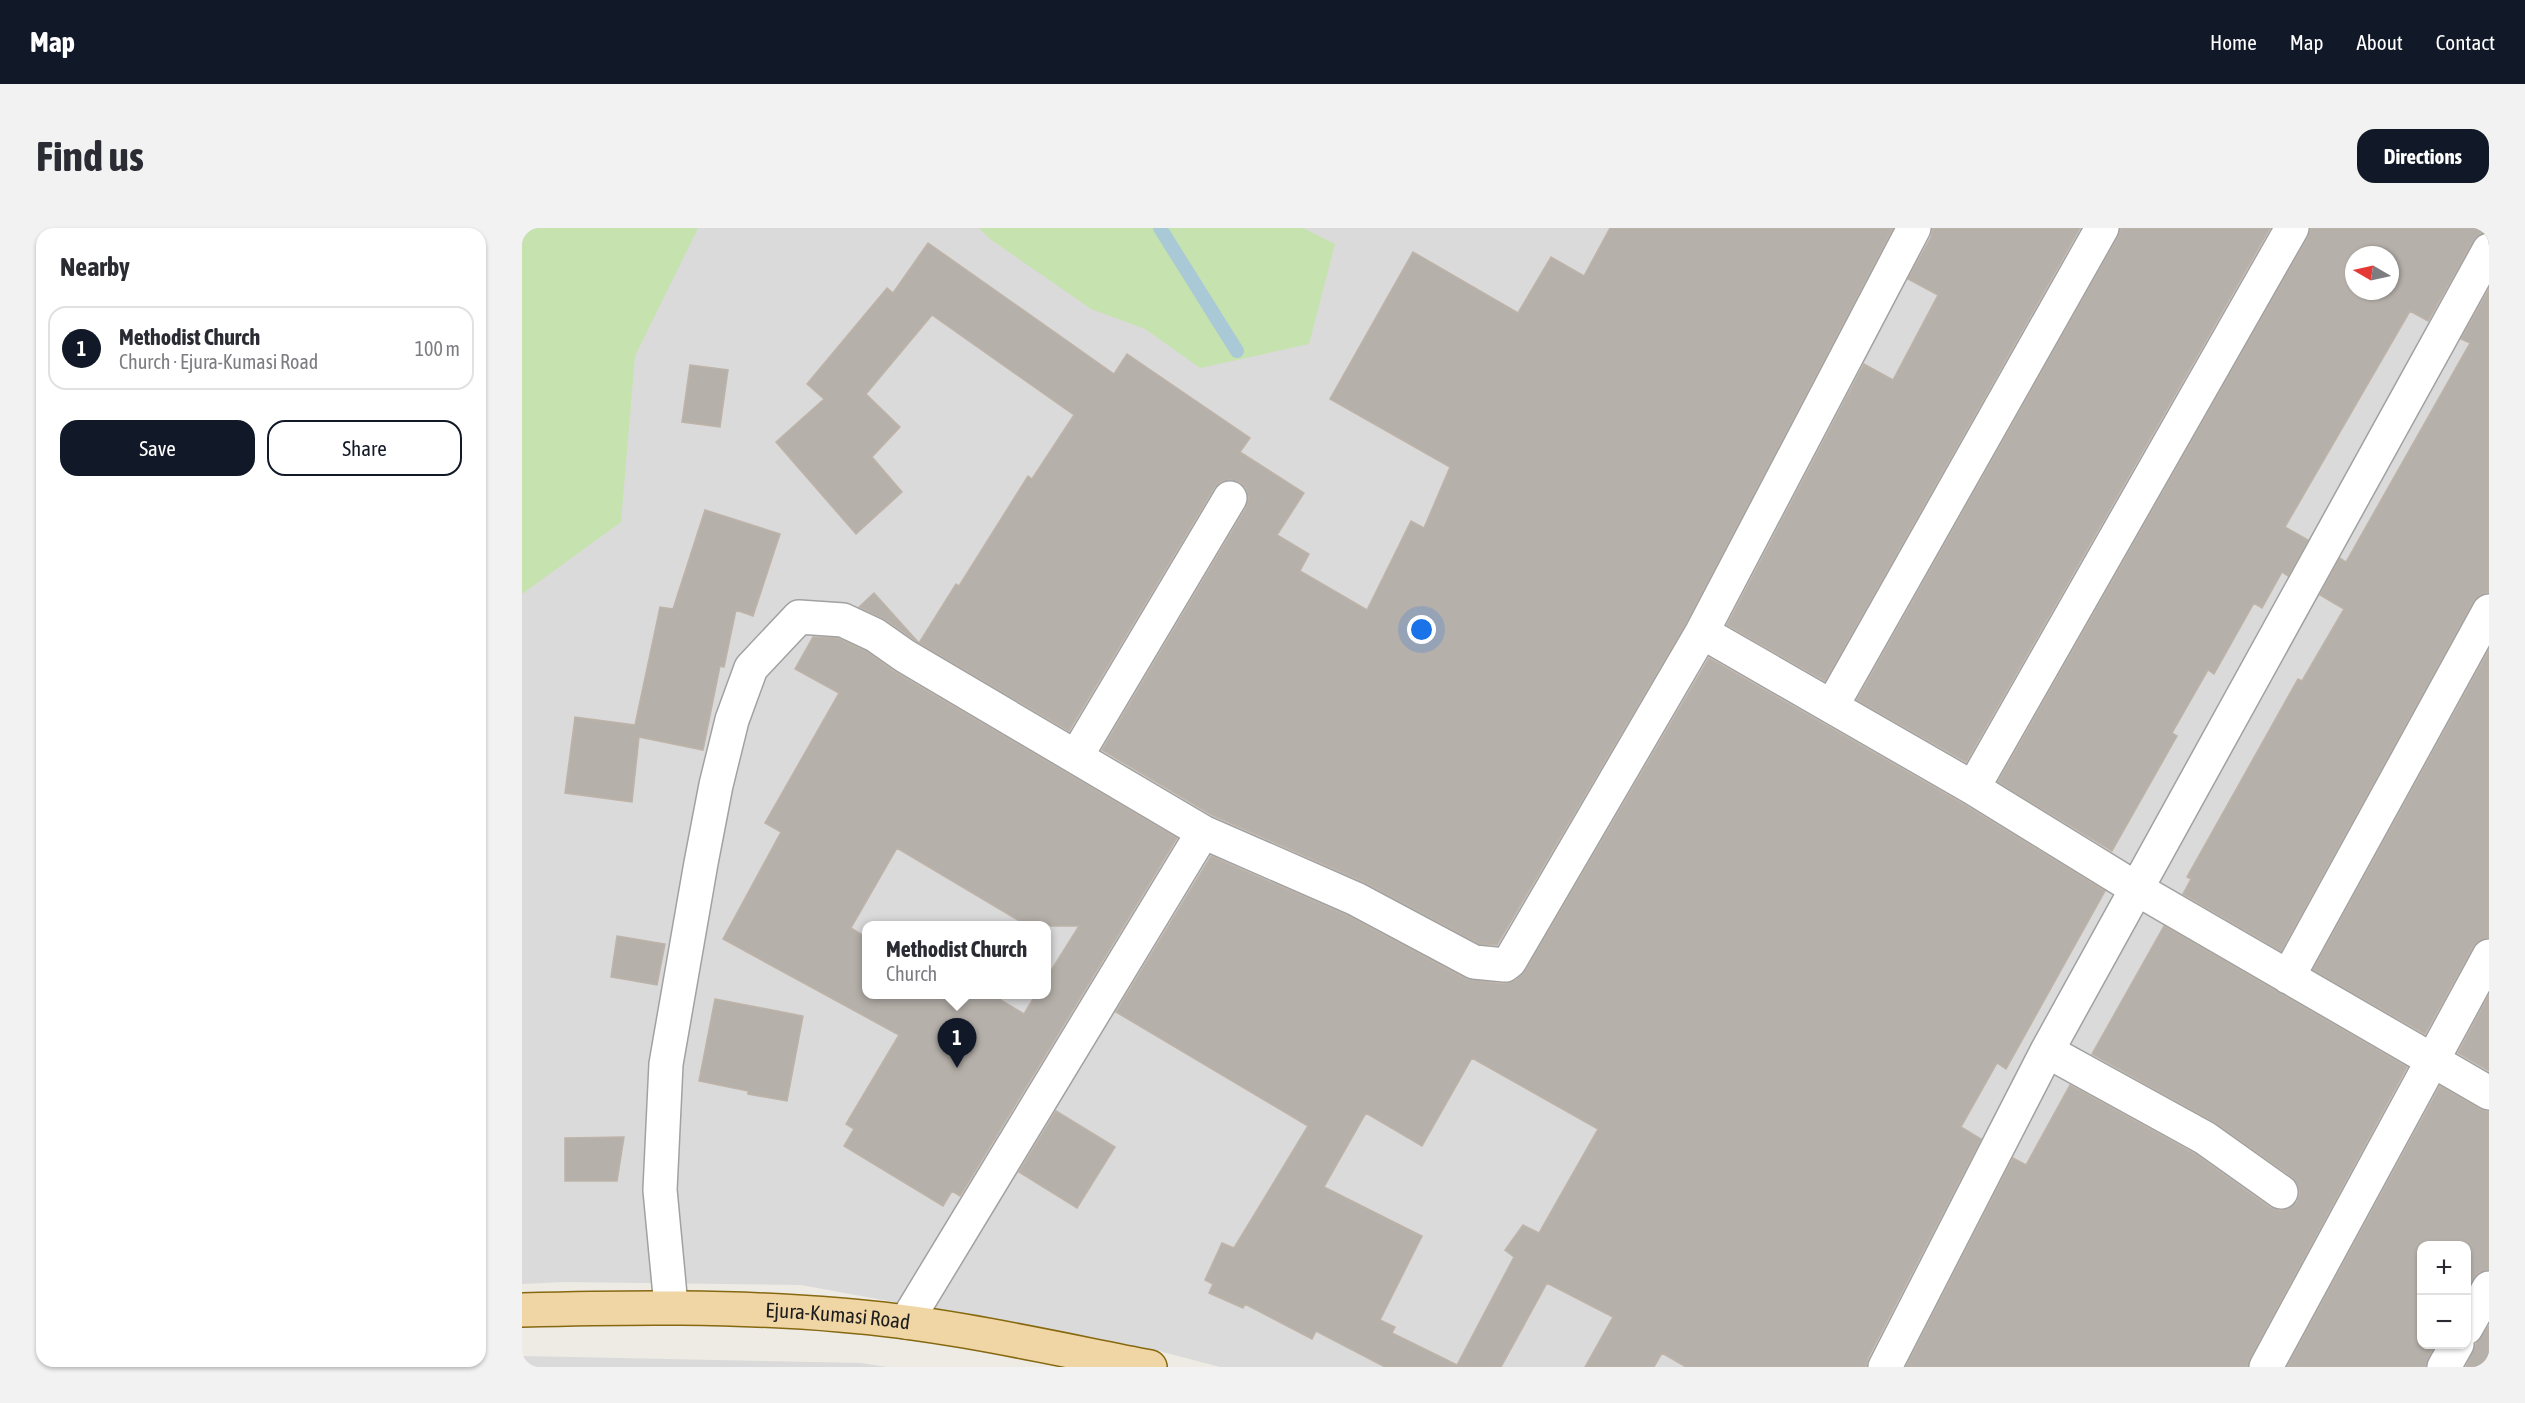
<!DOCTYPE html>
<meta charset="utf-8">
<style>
body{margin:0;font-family:"Asap Condensed",sans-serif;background:#f2f2f3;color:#2b2b33}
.controls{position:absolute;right:18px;bottom:18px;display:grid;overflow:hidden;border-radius:12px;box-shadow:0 2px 4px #0004}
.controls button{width:54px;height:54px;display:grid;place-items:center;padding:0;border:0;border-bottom:2px solid #e1e1e2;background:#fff;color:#2b2b33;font:30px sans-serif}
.compass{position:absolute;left:1823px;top:18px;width:54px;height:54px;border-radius:50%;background:#fff;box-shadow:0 2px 4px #0004;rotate:279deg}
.you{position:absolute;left:900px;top:402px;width:21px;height:21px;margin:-15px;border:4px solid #fff;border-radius:50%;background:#1a73e8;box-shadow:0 0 0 9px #1a73e833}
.badge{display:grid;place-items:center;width:39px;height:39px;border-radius:50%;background:#111827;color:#fff;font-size:20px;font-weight:700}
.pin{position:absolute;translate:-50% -50px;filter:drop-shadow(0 2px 3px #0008)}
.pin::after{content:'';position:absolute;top:32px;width:21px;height:18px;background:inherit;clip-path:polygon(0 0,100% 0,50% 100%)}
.popup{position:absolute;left:340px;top:693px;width:189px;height:78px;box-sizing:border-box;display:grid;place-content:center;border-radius:12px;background:#fff;filter:drop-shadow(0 2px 4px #0005);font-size:20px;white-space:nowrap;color:#7c7c81}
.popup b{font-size:22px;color:#2b2b33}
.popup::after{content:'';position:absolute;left:50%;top:100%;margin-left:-12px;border:12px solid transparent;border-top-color:#fff}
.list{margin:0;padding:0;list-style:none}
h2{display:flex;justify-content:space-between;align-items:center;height:78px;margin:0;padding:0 24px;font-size:26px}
h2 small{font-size:20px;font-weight:400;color:#7c7c81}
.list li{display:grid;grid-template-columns:39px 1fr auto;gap:18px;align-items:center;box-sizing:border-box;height:84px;margin:0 12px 12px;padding:0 12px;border:2px solid #e1e1e2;border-radius:18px}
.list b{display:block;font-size:22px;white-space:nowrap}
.list p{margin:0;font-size:20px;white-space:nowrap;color:#7c7c81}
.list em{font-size:20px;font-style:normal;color:#7c7c81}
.actions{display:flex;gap:12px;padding:18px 24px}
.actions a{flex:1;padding:14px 0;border:2px solid #111827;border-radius:18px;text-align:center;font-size:21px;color:#111827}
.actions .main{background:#111827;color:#fff}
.map{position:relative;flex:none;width:1967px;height:1139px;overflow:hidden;border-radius:18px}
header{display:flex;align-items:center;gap:36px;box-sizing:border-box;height:84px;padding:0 30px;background:#111827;color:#fff}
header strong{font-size:28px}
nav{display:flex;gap:33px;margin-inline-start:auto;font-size:21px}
.intro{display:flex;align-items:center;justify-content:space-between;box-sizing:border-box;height:144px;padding:0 36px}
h1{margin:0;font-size:42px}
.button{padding:15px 27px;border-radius:18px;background:#111827;color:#fff;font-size:21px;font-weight:700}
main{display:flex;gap:36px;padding:0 36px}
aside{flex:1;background:#fff;border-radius:18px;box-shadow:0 2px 4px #0004}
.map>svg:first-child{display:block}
</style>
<header>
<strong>Map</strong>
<nav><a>Home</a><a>Map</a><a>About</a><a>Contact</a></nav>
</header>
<div class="intro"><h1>Find us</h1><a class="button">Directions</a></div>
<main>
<aside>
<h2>Nearby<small></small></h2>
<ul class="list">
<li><span class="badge">1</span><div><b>Methodist Church</b><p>Church · Ejura-Kumasi Road</p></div><em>100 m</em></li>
</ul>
<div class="actions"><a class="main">Save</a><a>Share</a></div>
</aside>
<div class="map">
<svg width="1967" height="1139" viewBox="0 0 1967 1139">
<rect width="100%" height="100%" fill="#edebe4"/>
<path fill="#dbdada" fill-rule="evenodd" d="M 0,0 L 1967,0 L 1967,1139 L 698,1139 L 633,1122 L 279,1057 L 42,1054 L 0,1056 ZM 1832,27 L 1868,27 L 1868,63 L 1832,63 ZM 345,698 L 525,698 L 525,766 L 345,766 ZM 1900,1018 L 1944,1018 L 1944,1116 L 1900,1116 Z
M 0,1128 L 339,1135 L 365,1139 L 0,1139 Z"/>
<path fill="#c5e2af" d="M 0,0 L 176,0 L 113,128 L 99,294 L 0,366 Z
M 457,0 L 781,0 L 813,16 L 787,116 L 678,140 L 623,101 L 569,81 L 468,11 Z"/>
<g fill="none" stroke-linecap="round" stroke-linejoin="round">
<path stroke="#a9c9d6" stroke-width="14" d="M 638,0 L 715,123"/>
</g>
<path fill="#b6b0aa" stroke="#bdb3a8" stroke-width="1.5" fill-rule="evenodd" d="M 1088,0 L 1371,0 L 1164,395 L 975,717 L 958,716 L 842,654 L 690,587 L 580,522 L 724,280 L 727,270 L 724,260 L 718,254 L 708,251 L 698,254 L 692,260 L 547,503 L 397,415 L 434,356 L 437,358 L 506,248 L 510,251 L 552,187 L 410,87 L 344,166 L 378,199 L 350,229 L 380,264 L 334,306 L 254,214 L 302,171 L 285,156 L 365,60 L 371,65 L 406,15 L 592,146 L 605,126 L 728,210 L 718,224 L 782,265 L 755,307 L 787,326 L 778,343 L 845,382 L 889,293 L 902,300 L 928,239 L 808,171 L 891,24 L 996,85 L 1029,29 L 1062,48 Z
M 1411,0 L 1558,0 L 1303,453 L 1205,397 L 1342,136 L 1371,152 L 1416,67 L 1386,51 L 1409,9 Z
M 1599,0 L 1748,0 L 1444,534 L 1335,472 L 1596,9 Z
M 1789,0 L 1967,0 L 1967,3 L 1958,6 L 1951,13 L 1906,93 L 1888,83 L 1763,299 L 1786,312 L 1766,348 L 1760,344 L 1740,380 L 1732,375 L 1692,446 L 1686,442 L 1650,505 L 1655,508 L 1590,623 L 1476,554 L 1786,9 ZM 1832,27 L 1868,27 L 1868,63 L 1832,63 Z
M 1967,61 L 1967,364 L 1958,367 L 1951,374 L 1759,723 L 1661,666 L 1669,651 L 1665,649 L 1776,451 L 1780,453 L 1822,381 L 1798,367 L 1818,330 L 1824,334 L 1948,115 L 1939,111 Z
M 168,137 L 206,142 L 198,199 L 160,194 Z
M 183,282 L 258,306 L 231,388 L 214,382 L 202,439 L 198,438 L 181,522 L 117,509 L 110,574 L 43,565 L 53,489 L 113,497 L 138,379 L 151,381 Z
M 352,365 L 397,415 L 364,392 L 337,379 Z
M 291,409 L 316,410 L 344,423 L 373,444 L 655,610 L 438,968 L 430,963 L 421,978 L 322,918 L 332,901 L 324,896 L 377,807 L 201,711 L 259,604 L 243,595 L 317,465 L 273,441 ZM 375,620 L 506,698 L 557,698 L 525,749 L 525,766 L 514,766 L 502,786 L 469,766 L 345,766 L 345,710 L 329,700 Z
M 1967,422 L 1967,709 L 1958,712 L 1951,719 L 1903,806 L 1791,742 Z
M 1187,430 L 1441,576 L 1583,663 L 1484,841 L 1475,835 L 1439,899 L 1459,911 L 1346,1130 L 1344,1139 L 1164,1139 L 1140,1125 L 1132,1139 L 1063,1139 L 1091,1089 L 1025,1055 L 979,1139 L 863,1139 L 794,1103 L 790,1111 L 723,1076 L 721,1080 L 687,1065 L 691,1056 L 683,1052 L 700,1015 L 712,1020 L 786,898 L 594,784 L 689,628 L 826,688 L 944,751 L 981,756 L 994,752 L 1004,742 ZM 950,830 L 1076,901 L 1017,1005 L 1001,997 L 983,1022 L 992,1029 L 935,1137 L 870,1105 L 873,1099 L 858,1092 L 900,1008 L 802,959 L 844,885 L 900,918 Z
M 1642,698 L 1885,839 L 1728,1130 L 1725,1139 L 1384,1139 L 1491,930 L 1504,937 L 1548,857 L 1673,926 L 1749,980 L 1758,983 L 1766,981 L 1775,974 L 1778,965 L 1776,957 L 1770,949 L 1692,894 L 1570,826 Z
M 95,708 L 143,716 L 135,757 L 89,749 Z
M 1967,767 L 1967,843 L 1936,825 Z
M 193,771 L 281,788 L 265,873 L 226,866 L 226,863 L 177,853 Z
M 1918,858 L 1958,881 L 1967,884 L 1967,1041 L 1957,1044 L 1944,1062 L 1944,1017 L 1899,1017 L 1899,1116 L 1913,1116 L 1903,1139 L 1765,1139 Z
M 534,883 L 593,919 L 555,980 L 497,944 Z
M 102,909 L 95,953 L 43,953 L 43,910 Z
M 1967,1098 L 1967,1139 L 1944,1139 L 1954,1116 Z"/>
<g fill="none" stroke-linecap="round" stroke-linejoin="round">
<g stroke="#a1a1a1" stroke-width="36">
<path id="minor" d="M 1180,404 L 1451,560 L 1615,661 L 1967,865
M 1310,478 L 1580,0
M 555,527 L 708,270
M 1451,560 L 1770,0
M 1766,749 L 1967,383
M 1525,823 L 1683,910 L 1759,964
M 149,1078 L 138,962 L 144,836 L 179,635 L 194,557 L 210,492 L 229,440 L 277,389 L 321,392 L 353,407 L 383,428 L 681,604 L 834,671 L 952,734 L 983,737 L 988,733 L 1180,404 L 1392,0
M 384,1094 L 681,604
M 1944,1100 L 1967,1060
M 1363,1139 L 1525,823 L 1967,22
M 1744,1139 L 1967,728
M 1922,1139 L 1935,1116"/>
</g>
<g stroke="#866810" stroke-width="36">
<g id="major">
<path id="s1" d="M 0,1082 C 106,1079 212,1078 318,1087 C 422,1095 525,1119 628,1139"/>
</g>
</g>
<use href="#minor" stroke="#fff" stroke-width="33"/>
<use href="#major" stroke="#f1d6a5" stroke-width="33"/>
</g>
<g text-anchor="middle" stroke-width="4.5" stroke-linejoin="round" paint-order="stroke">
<g font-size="21" fill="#1d1d1d" stroke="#fff">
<text dy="7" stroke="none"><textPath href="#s1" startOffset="316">Ejura-Kumasi Road</textPath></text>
</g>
</g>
</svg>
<div class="controls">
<button>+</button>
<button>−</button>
</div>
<svg class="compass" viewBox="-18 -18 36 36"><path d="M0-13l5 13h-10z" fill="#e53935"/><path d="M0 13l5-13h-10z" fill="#7c7c81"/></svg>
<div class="you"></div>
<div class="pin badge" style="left:435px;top:840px">1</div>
<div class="popup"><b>Methodist Church</b>Church</div>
</div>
</main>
